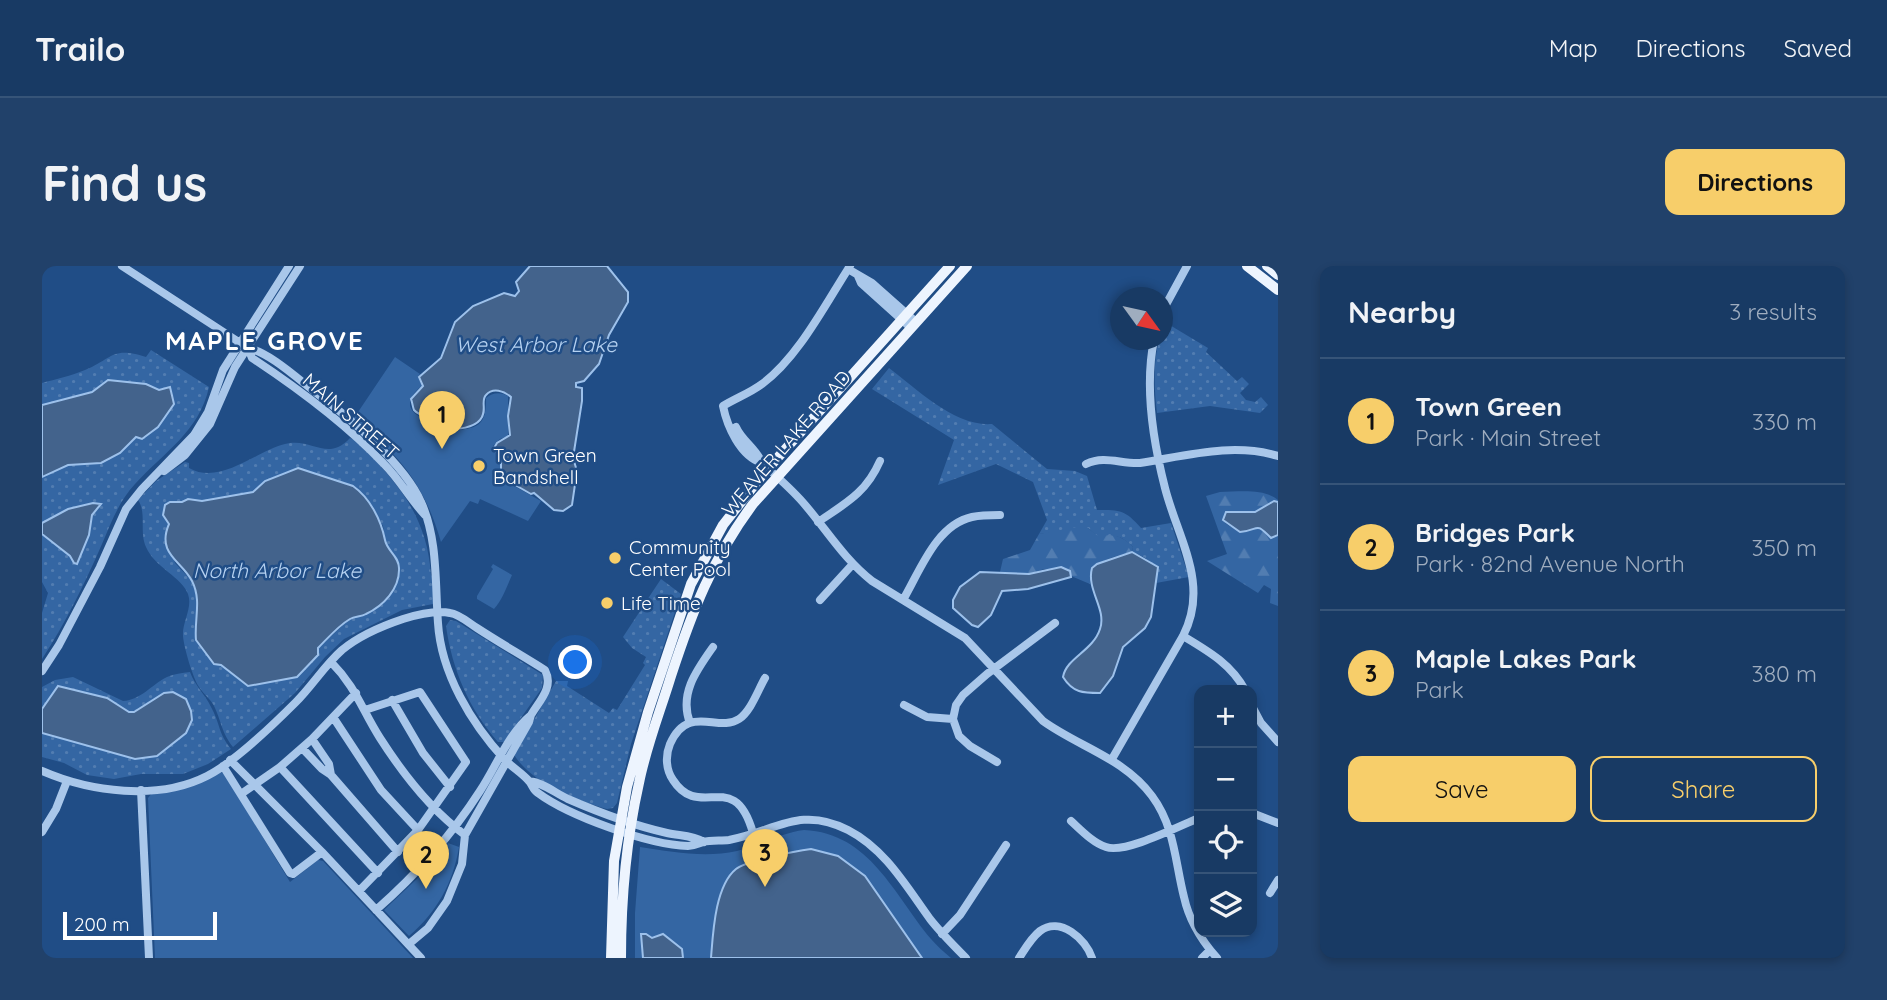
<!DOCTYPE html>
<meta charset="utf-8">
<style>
body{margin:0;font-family:Quicksand,sans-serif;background:#21416a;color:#f1f3f6}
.controls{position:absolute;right:21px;bottom:21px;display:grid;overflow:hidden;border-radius:14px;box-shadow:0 4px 10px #0003}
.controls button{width:63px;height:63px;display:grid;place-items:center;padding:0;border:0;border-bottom:2px solid #365478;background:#183a64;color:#f1f3f6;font:35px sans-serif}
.compass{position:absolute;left:1068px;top:21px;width:63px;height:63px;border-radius:50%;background:#183a64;box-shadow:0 4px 10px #0003;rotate:123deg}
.scale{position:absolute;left:21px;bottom:18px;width:154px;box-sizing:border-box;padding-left:7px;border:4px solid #fff;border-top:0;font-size:19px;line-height:24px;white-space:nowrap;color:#fff;-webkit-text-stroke:5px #204d86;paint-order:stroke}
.you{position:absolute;left:534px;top:397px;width:24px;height:24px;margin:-18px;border:5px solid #fff;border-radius:50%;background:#1a73e8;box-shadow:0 0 0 10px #1a73e833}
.badge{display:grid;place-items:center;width:46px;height:46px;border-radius:50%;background:#f7ce6a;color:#111;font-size:23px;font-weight:700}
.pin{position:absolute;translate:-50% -58px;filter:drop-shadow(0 2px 4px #0008)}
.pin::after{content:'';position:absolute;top:37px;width:24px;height:21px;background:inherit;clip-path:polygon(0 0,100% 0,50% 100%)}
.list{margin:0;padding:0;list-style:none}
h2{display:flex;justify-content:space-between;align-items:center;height:91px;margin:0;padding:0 28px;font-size:30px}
h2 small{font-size:23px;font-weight:400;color:#9fadbf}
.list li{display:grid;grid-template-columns:46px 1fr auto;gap:21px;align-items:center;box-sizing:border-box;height:126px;padding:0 28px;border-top:2px solid #365478}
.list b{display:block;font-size:26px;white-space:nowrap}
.list p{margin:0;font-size:23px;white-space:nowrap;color:#9fadbf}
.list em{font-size:23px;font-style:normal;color:#9fadbf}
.actions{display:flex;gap:14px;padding:21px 28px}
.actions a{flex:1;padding:16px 0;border:2px solid #f7ce6a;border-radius:14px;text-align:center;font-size:24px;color:#f7ce6a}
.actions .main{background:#f7ce6a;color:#111}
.icon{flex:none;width:38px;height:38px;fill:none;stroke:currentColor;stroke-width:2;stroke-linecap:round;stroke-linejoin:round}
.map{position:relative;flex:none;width:1236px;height:692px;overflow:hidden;border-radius:14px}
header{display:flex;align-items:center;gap:42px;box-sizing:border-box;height:98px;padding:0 35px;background:#183a64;border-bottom:2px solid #365478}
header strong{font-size:33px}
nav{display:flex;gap:38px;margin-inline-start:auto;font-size:24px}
.intro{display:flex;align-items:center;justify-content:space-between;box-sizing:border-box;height:168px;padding:0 42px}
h1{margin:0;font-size:49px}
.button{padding:18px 32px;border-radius:14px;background:#f7ce6a;color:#111;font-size:24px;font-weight:700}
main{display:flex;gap:42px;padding:0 42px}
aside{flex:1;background:#183a64;border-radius:14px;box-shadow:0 4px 10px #0003}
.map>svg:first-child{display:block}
</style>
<header>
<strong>Trailo</strong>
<nav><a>Map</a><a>Directions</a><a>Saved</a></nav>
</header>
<div class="intro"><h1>Find us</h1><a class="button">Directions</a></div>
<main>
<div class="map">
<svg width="1236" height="692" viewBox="0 0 1236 692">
<defs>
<pattern id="grass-dots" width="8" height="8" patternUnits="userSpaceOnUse" patternTransform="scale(1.75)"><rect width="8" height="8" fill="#3466a3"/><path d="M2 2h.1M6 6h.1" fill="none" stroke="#527db1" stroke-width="1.8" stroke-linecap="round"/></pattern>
<pattern id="forest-firs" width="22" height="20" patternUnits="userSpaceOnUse" patternTransform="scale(1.75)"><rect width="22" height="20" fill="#3466a3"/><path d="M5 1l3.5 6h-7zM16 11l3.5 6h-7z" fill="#527db1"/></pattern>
</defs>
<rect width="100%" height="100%" fill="#204d86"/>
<path fill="url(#grass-dots)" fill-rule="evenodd" d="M 1126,58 L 1166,82 L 1164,86 L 1195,115 L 1200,111 L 1207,118 L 1198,127 L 1204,134 L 1213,136 L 1219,131 L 1226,139 L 1218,147 L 1168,140 L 1115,147 C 1112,122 1111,98 1117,74 L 1120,74 L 1121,60 Z
M 109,84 L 167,121 C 157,166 122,186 93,218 C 77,235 69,257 60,278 C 43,317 23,358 0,393 L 0,347 L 6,327 L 0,316 L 0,268 L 28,290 L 32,297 L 47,269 L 50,249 L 57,242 L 51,237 L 26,243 L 0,257 L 0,211 L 26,199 L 60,197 L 78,187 L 94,171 L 117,124 L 104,118 L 67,114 L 50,126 L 0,139 L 0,117 C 14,113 29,110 43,104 C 71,93 69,80 104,91 Z
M 847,102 C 875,123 913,161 950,158 L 1005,203 L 1033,205 L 1045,210 L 1055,244 C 1079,244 1083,244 1099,262 L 1129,257 L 1147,311 L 1114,317 C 1118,300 1105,291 1090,286 L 1091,281 C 1080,270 1072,267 1057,272 L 1046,262 L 997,268 L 1005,254 L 991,216 L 954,198 L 896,219 L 912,174 L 830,123 Z
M 308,172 L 313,174 C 354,214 385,249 389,309 L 391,311 L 391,338 L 360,344 L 302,373 L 283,391 L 253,427 L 191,481 C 180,467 180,458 173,442 C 170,434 162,429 157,421 C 151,412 142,382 141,370 C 140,356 151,342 146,328 C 140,311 113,302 104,281 C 97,266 105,247 96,234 L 114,215 L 143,196 L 147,197 L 147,202 C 178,220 214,185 243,178 C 270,171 285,197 308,172 ZM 256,202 L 310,220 L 325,233 L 341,260 L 344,278 L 353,290 L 357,301 L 348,331 L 340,337 L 322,349 L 310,351 L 276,382 L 197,414 L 179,399 L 168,394 L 167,389 L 154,374 L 157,337 L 149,314 L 133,297 L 124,265 L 146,233 L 160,235 L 211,226 L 223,215 Z
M 619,313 L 639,328 L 589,478 L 575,537 L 571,542 L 565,543 C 533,534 490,517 472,489 L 514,415 L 526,415 L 525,420 L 567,447 L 571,442 L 575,444 L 603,399 L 601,397 L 604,391 L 590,382 L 581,371 L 602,339 L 602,343 L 608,340 L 605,334 Z
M 408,354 L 414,355 L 501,409 L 500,422 L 462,476 L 456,476 C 427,443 410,403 404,360 Z
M 148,406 C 153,420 163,428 169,441 C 178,457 176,467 189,483 L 166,498 L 141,508 L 99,508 L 72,513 L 45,509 L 22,497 L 0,491 L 0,467 L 93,493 L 122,427 L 92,446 L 87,446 L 65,432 L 17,420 L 0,443 L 0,421 L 13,414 L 31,411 L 81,435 C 99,434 109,419 125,411 C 132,408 140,407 148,406 Z"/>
<path fill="url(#forest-firs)" d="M 1178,226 C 1197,226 1221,222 1236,234 L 1236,236 L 1228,236 L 1213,246 L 1188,245 L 1183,257 C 1195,266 1202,266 1216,261 L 1224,265 L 1229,272 L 1236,269 L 1236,340 L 1228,337 L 1229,323 L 1222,319 L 1216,327 L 1165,295 L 1185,288 L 1164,230 Z
M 1035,261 L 1046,262 L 1057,271 C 1072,267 1080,270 1091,281 L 1090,286 C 1069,292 1050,293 1048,318 L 1029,310 L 1028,305 L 1002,303 L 987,308 L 958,306 L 961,293 L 988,284 L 997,268 Z"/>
<path fill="#3466a3" d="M 353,91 L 378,108 L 376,111 L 380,120 C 369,128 361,141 377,150 C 384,154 392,153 398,157 C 401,159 404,162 407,163 C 412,166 418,164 423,163 C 443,161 444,148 444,132 C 450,126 460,126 466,130 L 466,170 L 458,173 L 451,180 L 459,196 L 460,213 L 499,235 L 486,255 L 438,233 L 436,238 L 428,235 L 399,276 C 382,218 359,191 312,152 Z
M 451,298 L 470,309 C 465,320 460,335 452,343 L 435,333 L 435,330 L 451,303 L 449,301 Z
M 178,506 L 182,507 L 248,616 L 276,594 L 281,595 L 371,692 L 113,692 L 106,532 L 110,527 Z
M 762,564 C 828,567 852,629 889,673 C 895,680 902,686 909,692 L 593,692 L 593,647 L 598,581 C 630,586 663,592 695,585 C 718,579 739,567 762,564 Z
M 406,577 L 417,581 C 411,617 395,646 367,670 L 342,644 L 380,608 Z"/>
<path fill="#43638c" stroke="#9dc1eb" stroke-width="2" d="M 488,0 L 565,0 L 586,26 L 586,36 L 567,69 L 557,98 L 542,115 L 534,117 L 534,121 L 540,122 L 540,135 L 531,192 L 535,205 L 530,239 L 521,245 L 512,244 L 492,227 L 489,228 L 459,211 L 459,194 L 452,182 L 455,177 L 468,169 L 466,150 L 469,131 C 462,125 451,121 444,129 C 438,135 446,145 438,154 C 432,161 415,165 407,161 C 401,159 399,155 393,153 C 386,151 377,150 372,144 C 371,142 370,135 369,133 L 381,120 L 377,111 L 399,92 L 413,56 L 431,40 L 462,27 L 473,30 L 477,25 L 474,16 Z
M 66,114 L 104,118 L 117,124 L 128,121 L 132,138 L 116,161 L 100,173 L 94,171 L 78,187 L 59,197 L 26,199 L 0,211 L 0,139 L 50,126 Z
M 256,202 L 311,220 C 328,232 339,254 343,274 C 345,285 357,290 357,302 C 358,323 341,340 324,348 C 319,351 313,350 308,353 C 296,360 286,372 276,382 L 276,389 L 255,411 L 206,420 L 179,399 L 172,398 L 154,374 C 152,353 160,335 150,315 C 140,295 114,288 127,258 L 121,249 L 123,239 L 128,236 L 140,236 L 146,233 L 160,235 L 211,226 L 223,215 Z
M 1232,235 L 1236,236 L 1236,269 L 1229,272 C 1212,255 1219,264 1198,266 L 1181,254 L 1184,246 L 1213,246 Z
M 51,237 L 59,238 L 50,249 L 47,269 L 35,298 L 32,297 L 28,290 L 0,268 L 0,257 L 26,243 Z
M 1090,286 L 1116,301 L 1109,351 L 1103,362 L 1081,381 L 1071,410 L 1058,427 C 1041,427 1031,427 1021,411 C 1024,392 1051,385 1058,363 C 1065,343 1044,324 1050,302 L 1055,298 Z
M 1019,301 L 1028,305 L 1029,311 L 986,323 L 960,325 L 949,349 L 936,361 L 930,359 L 911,342 L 911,334 L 918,321 L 938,306 L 987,308 Z
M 16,420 L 65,432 L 87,446 L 92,446 L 122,427 L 131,426 L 144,433 L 149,445 L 150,454 L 144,467 L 115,490 L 93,493 L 0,467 L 0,443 Z
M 769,583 L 796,590 L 823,610 L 880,692 L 669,692 C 671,667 673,620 694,603 C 704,595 754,585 769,583 Z
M 599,668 L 604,668 L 610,672 L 621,668 L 640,683 L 641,692 L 601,692 Z"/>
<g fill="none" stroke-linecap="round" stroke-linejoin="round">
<path stroke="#a9c7ea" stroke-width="8" d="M 80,0 L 206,82 C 229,87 258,115 277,129 C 309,153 363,199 379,236 C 396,273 393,317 396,357 C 399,407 429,457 463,494 C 470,501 480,507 487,515 C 491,520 491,524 496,527 C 527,550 607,579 646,580 C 652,580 655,578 661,576 C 669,574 679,575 687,574 C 732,566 758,539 806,564 C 843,583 864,620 888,653 C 899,667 911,679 924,692
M 808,0 C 784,37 756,92 720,118 C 708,127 694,132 681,140 C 685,160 698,190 720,197 C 735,211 751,224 764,240 C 786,266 803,294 830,315 L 923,372 L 1001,455 C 1037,481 1082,492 1110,530 C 1133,561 1133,596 1142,631 C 1147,654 1159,674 1175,692
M 806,3 L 830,17 L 874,56
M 816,10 L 819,17 L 869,62
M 1120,46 L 1145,0
M 206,82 L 210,92 C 257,123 303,157 342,198 C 358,214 368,233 383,249
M 694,161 C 700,175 715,183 720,197
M 1044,198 C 1063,189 1078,198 1098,197 C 1143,190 1191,176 1236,190
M 122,205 L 143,189 L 168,158 L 193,101 L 258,0
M 776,256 C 804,237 824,227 838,195
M 778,334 L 810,299
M 861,334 C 878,305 894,259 930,251 C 939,249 949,249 958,249
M 1141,370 C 1166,385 1189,398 1203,424
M 289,396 C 314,421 320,444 338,472 C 361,508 389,544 423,569
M 0,405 L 17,379 L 58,301 L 84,243 L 100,223 L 152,169 L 166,146 L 181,104 L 247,0
M 350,434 L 381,487 L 408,521
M 862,439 L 885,451 L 911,453
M 1210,440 L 1219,457 L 1236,476
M 291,451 L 339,524 L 376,564
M 648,457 C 637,428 654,405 671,381
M 260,482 L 280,503 L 289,509 L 287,498 L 270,473
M 1070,493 L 1141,370 C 1168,318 1136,273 1123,222 C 1111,175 1102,122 1112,74
M 188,494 L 280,586 L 379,692
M 955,496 L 928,480 L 917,470 L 911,453 L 914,439 L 921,429 L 945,408 L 1013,357
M 181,500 L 248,607 L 251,608 L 280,586
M 238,501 L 336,607
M 0,505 C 48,526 116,535 165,510 C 193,496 231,459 254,436 C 270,420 283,399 300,384 C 317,370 340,360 361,353 C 374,349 394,344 408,347 C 417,348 427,357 435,362 C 458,377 481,390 503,404 C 512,421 498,434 489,449
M 289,509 L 356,586
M 487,515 C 502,517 513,527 526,533 C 556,546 594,560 625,567 C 638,570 650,569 662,576
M 99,524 L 107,692
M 199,528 L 238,501 L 270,473 L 314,427
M 1210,547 L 1236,557
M 1029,555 C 1039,564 1051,577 1064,581 C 1083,588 1137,560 1157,552
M 0,566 L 14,543 L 25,515
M 711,567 C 692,500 658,556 631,514 C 624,504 623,490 628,478 C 646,437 676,467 697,453 C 709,445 716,424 723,412
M 317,625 L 376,564 L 424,496 L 378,426 L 323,444
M 1228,627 L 1236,614
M 334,644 C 374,609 409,570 438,525 C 454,501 466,468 489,449 L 487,456 L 423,569 L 420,598 L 405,635 L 386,662 L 367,678
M 900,668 L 918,649 L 964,579
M 977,692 C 983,683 989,672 998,665 C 1018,650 1044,673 1050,692
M 1160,692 L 1168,684"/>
<path stroke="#edf4fe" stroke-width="10" d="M 1205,0 L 1236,24
M 1225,0 L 1236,9
M 569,692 L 572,595 L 585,521 L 606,446 L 649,318 L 681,259 L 721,208 L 908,0
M 579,692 C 579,633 584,575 597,517 C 604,481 618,446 629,410 C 650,346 670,293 711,238 L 925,0"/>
</g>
<g fill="#f7ce6a" stroke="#204d86" stroke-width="2.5">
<circle cx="437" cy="200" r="7"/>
<circle cx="573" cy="292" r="7"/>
<circle cx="565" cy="337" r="7"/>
</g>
<g text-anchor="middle" stroke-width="5" stroke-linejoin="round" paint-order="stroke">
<g font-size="19" fill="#fff" stroke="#204d86">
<text transform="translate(309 150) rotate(41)" y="7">MAIN STREET</text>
<text transform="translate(744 177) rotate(-49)" y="7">WEAVER LAKE ROAD</text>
</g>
<g font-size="19" fill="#fff" stroke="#204d86" text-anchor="start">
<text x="451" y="196">Town Green<tspan x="451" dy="22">Bandshell</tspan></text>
<text x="587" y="288">Community<tspan x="587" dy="22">Center Pool</tspan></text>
<text x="579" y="344">Life Time</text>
</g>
<g font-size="21" font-style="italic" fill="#b5d1f1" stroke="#204d86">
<text x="494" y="86">West Arbor Lake</text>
<text x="235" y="312">North Arbor Lake</text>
</g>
<g font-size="26" font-weight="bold" letter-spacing="2" fill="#fff" stroke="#204d86">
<text x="223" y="84">MAPLE GROVE</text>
</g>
</g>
</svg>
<div class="controls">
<button>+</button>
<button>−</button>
<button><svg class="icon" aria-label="locate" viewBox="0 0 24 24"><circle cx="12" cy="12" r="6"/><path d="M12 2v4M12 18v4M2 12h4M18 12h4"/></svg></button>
<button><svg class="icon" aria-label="layers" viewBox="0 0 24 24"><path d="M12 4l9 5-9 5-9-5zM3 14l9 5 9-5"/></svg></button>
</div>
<svg class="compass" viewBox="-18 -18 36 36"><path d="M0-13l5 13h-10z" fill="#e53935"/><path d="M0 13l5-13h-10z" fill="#9fadbf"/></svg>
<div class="scale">200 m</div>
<div class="you"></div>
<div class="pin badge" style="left:400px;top:183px">1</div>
<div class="pin badge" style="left:384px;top:623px">2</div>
<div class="pin badge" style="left:723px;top:621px">3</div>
</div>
<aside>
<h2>Nearby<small>3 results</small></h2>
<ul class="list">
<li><span class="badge">1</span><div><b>Town Green</b><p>Park · Main Street</p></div><em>330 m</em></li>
<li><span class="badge">2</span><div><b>Bridges Park</b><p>Park · 82nd Avenue North</p></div><em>350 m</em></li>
<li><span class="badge">3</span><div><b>Maple Lakes Park</b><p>Park</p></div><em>380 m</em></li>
</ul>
<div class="actions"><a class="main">Save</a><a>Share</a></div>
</aside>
</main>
